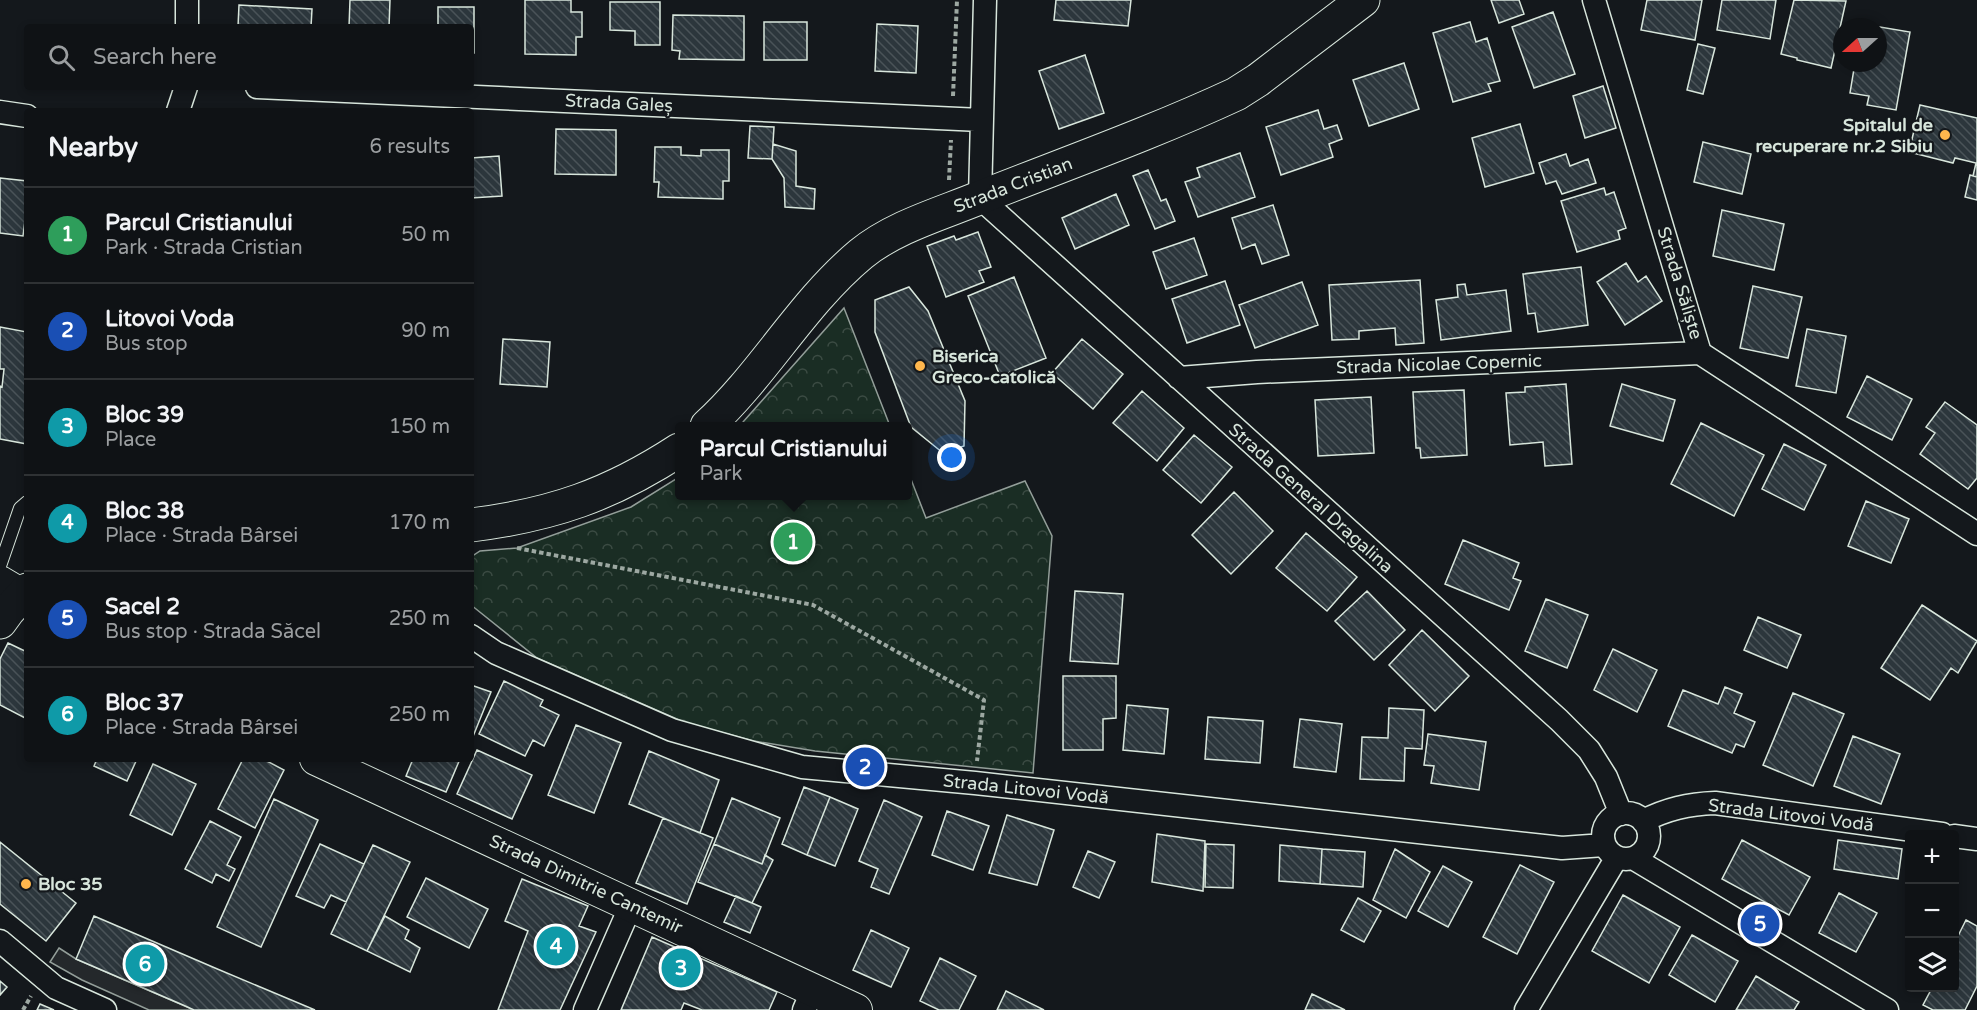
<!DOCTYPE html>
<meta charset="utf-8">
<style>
body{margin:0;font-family:"Varela Round",sans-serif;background:#1d2022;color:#f1f3f6}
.controls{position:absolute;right:18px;bottom:18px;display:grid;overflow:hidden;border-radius:6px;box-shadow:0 3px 9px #0003}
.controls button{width:54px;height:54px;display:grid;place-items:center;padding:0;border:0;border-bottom:2px solid #2f3234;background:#0f1215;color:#f1f3f6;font:30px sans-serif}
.compass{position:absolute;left:1833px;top:18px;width:54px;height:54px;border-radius:50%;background:#0f1215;box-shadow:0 3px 9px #0003;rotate:249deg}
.you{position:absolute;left:952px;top:458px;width:21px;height:21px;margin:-15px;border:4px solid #fff;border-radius:50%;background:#1a73e8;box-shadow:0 0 0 9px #1a73e833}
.badge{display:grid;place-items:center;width:39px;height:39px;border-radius:50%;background:#ffb74d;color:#fff;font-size:20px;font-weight:700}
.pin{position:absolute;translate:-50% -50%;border:3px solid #fff;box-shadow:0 2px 6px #0006}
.popup{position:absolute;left:675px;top:422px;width:237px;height:78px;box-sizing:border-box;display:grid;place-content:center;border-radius:6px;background:#0f1215;filter:drop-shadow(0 2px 4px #0005);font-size:20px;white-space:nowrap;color:#9b9ea0}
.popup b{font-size:22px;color:#f1f3f6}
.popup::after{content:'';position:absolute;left:50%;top:100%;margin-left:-12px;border:12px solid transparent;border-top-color:#0f1215}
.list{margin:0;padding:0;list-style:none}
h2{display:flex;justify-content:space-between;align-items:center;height:78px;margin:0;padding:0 24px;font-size:26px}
h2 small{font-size:20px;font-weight:400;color:#9b9ea0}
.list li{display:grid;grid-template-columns:39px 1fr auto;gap:18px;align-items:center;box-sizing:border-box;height:96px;padding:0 24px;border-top:2px solid #2f3234}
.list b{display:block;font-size:22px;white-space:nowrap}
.list p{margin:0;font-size:20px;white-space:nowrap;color:#9b9ea0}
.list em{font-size:20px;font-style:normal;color:#9b9ea0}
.icon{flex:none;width:33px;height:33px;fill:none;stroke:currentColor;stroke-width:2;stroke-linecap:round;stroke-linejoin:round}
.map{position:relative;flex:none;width:1977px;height:1010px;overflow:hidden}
.search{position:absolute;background:#0f1215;box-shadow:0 3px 9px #0003;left:24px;top:24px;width:450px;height:66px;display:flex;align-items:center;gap:15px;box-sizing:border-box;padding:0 21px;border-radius:6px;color:#9b9ea0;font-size:22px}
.panel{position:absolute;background:#0f1215;box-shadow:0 3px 9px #0003;left:24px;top:108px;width:450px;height:654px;border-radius:6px}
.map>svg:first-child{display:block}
</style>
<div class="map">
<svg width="1977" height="1010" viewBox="0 0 1977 1010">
<defs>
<pattern id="forest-crowns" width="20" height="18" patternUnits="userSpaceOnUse" patternTransform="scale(1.5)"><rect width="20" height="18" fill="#1a2d24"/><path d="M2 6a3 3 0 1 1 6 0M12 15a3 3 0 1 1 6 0" fill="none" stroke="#3b4b43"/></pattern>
<pattern id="building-back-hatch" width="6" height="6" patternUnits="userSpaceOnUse" patternTransform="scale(1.5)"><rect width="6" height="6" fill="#2c363c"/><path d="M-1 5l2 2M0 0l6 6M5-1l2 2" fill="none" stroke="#4a5358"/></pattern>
</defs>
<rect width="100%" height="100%" fill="#14181c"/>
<path fill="url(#forest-crowns)" stroke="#939e99" stroke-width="1.5" d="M 844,308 L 890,426 L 739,426 L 743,422 Z
M 907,469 L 926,518 L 1025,481 L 1052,536 L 1033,773 L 815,751 L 754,741 L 686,723 L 537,658 L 471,605 L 471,557 L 480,551 L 517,548 L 631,507 L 679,477 L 679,496 L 907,496 Z"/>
<path fill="#24282b" stroke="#939e99" stroke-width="1.5" d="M 59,948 L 76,959 L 194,1010 L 149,1010 L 82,980 L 50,962 Z"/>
<path fill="url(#building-back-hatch)" stroke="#d8e6dc" stroke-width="1.5" d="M 350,0 L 390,0 L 389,27 L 349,27 Z
M 525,0 L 571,0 L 571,12 L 582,12 L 582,37 L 576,37 L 576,55 L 525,54 Z
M 1056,0 L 1131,0 L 1128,26 L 1054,20 Z
M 1491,0 L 1519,0 L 1524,14 L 1499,23 Z
M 1647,0 L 1702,0 L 1695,40 L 1641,30 Z
M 1722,0 L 1776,0 L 1770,39 L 1717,30 Z
M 1794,0 L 1846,1 L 1831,68 L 1797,60 L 1797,58 L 1781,54 Z
M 610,2 L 660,2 L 660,45 L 635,45 L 635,31 L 610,30 Z
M 239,5 L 312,9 L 311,27 L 238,27 Z
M 438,7 L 474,7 L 474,53 L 471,53 L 471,27 L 438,27 Z
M 1553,12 L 1575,74 L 1534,88 L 1512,27 Z
M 673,15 L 744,16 L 744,60 L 679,59 L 680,51 L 672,50 Z
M 764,22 L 807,22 L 807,60 L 764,60 Z
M 1470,22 L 1476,42 L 1487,38 L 1500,81 L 1488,84 L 1491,91 L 1453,102 L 1433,33 Z
M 877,24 L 918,26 L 916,73 L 875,71 Z
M 1862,24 L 1910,32 L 1896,110 L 1867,105 L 1869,96 L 1850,93 L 1855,63 L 1878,63 L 1878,27 L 1862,27 Z
M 1698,44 L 1715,48 L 1703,94 L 1687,90 Z
M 1085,55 L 1104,113 L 1059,129 L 1039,71 Z
M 1404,63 L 1419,109 L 1369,126 L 1353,80 Z
M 1603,86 L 1616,128 L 1585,138 L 1573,96 Z
M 1920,105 L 1977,118 L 1977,177 L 1973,176 L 1976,163 L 1955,158 L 1953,163 L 1909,152 Z
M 1318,110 L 1324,129 L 1337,125 L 1342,139 L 1329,144 L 1333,157 L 1281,175 L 1266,127 Z
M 1520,124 L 1534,173 L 1485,187 L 1472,138 Z
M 750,126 L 774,127 L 772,159 L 748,158 Z
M 556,129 L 616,130 L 616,175 L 555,174 Z
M 1703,142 L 1751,154 L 1742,194 L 1694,182 Z
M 773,144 L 796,151 L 796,186 L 815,189 L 814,209 L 785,207 L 784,178 L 772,159 Z
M 655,147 L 681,147 L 681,155 L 701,156 L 701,150 L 729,150 L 729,181 L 723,181 L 723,199 L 658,197 L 659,182 L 654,182 Z
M 1240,153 L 1255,197 L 1198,217 L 1185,182 L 1200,177 L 1197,168 Z
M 1566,154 L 1570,166 L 1588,159 L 1596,183 L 1562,194 L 1556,181 L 1546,184 L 1539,163 Z
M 499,156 L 502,196 L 471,198 L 471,158 Z
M 1148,170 L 1161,201 L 1166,199 L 1175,221 L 1155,229 L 1133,176 Z
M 1970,175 L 1977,177 L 1977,200 L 1965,197 Z
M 0,178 L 27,181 L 27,205 L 23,236 L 0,233 Z
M 1604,188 L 1606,195 L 1614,192 L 1626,228 L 1618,231 L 1620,239 L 1577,252 L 1561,201 Z
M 1116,194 L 1129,225 L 1075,249 L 1062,218 Z
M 1273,205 L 1289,255 L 1262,264 L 1255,244 L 1242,249 L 1232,218 Z
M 1722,210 L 1784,224 L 1774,270 L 1713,256 Z
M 978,232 L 991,267 L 979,271 L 984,282 L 946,297 L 927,246 L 954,236 L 956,240 Z
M 1194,238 L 1207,275 L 1166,289 L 1153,252 Z
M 1626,263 L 1638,282 L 1646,276 L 1662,301 L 1625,325 L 1597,282 Z
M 1581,267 L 1588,325 L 1538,332 L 1535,313 L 1528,314 L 1523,274 Z
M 1014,277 L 1046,358 L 1000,376 L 968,296 Z
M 1420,280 L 1424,343 L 1396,345 L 1395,328 L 1359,331 L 1359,339 L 1332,340 L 1329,285 Z
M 1225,281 L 1240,325 L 1187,343 L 1172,299 Z
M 1302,282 L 1318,325 L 1255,348 L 1239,305 Z
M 1465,284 L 1467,295 L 1506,290 L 1511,331 L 1441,340 L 1436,300 L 1458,297 L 1457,285 Z
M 1753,286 L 1802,297 L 1788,358 L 1740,348 Z
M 909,287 L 928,311 L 965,401 L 964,446 L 943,453 L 911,427 L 875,332 L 875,300 Z
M 0,327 L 27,332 L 27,444 L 0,439 L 0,386 L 2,387 L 4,369 L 0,369 Z
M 1807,329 L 1846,336 L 1836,393 L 1796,386 Z
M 503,339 L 550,342 L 547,387 L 500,384 Z
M 1082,339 L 1123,374 L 1093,409 L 1052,373 Z
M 1867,376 L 1912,399 L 1892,440 L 1847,417 Z
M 1566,384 L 1572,464 L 1545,466 L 1543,442 L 1510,445 L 1506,393 L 1525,392 L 1525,387 Z
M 1622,384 L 1675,400 L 1663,441 L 1610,426 Z
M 1464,390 L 1467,455 L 1421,458 L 1420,448 L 1416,448 L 1413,392 Z
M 1142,391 L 1184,428 L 1157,461 L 1113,423 Z
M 1371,397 L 1374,453 L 1318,456 L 1315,400 Z
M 1945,402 L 1977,425 L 1977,478 L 1968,489 L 1920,454 L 1935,433 L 1926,427 Z
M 1701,423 L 1764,455 L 1734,516 L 1671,484 Z
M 1194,435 L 1232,467 L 1201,503 L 1163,470 Z
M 1784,444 L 1826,465 L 1804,510 L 1762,489 Z
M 1234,492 L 1273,531 L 1231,574 L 1192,535 Z
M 1866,501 L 1909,519 L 1891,563 L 1848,546 Z
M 1306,533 L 1357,577 L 1327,611 L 1276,568 Z
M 1463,540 L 1519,563 L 1513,578 L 1521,581 L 1509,610 L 1445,584 Z
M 1075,591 L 1123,594 L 1118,664 L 1070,661 Z
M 1367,591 L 1405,630 L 1374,660 L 1335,621 Z
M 1546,599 L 1588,615 L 1567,668 L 1525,651 Z
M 1922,605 L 1977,641 L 1958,673 L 1951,668 L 1930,700 L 1881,668 Z
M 1758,617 L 1801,635 L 1787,668 L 1744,650 Z
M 1422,630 L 1469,676 L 1435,711 L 1389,665 Z
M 8,643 L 27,652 L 27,719 L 0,705 L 0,659 Z
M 1613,649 L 1657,670 L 1637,712 L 1594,690 Z
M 1063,676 L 1116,676 L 1116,718 L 1103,719 L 1103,750 L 1063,750 Z
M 504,681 L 543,700 L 540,706 L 559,715 L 544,746 L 533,740 L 525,756 L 479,734 Z
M 471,685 L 491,692 L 472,739 L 471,738 Z
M 1725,687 L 1742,694 L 1734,713 L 1755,722 L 1744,747 L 1736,744 L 1732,753 L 1668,726 L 1683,690 L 1718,704 Z
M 1793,693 L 1844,714 L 1813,786 L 1763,765 Z
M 1127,705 L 1168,709 L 1164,754 L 1123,750 Z
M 1389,708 L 1424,710 L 1422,749 L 1405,748 L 1404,781 L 1360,779 L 1362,737 L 1388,738 Z
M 1208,717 L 1263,721 L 1260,763 L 1205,759 Z
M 1300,719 L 1342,724 L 1336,772 L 1294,767 Z
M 576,725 L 621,743 L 594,813 L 548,795 Z
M 1428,734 L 1486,742 L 1479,790 L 1431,783 L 1434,766 L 1424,765 Z
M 1853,736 L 1900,754 L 1881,804 L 1834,786 Z
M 477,750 L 532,775 L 512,819 L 457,794 Z
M 649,751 L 719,780 L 700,833 L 629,804 Z
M 97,759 L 137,759 L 127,781 L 94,766 Z
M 243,759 L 263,759 L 284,770 L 255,828 L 218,809 Z
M 413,759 L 460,759 L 446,792 L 406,776 Z
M 153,764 L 196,784 L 172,835 L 130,815 Z
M 804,787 L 830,797 L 807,855 L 782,844 Z
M 830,797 L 858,809 L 835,866 L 807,855 Z
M 732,798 L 780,818 L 762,864 L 714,844 Z
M 274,799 L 318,820 L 261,947 L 217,927 Z
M 884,800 L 922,817 L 889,894 L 871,887 L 878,869 L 859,861 Z
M 947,811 L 989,826 L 973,870 L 932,855 Z
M 1007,815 L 1054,830 L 1037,885 L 989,873 Z
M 663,818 L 713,838 L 687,904 L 636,883 Z
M 210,821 L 241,837 L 227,865 L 235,869 L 229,881 L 216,874 L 212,883 L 185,869 Z
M 1157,834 L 1205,841 L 1203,891 L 1152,882 Z
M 1742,840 L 1810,877 L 1789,915 L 1722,879 Z
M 1838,840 L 1902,849 L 1898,879 L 1834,869 Z
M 0,842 L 76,903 L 46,941 L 0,904 Z
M 320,844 L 364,864 L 346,902 L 331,895 L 324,908 L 296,896 Z
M 714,844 L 762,864 L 765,855 L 773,860 L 752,903 L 698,882 Z
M 1206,844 L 1234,845 L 1233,888 L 1205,887 Z
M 373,845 L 410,862 L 367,951 L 331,934 Z
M 1280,845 L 1322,849 L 1320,884 L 1279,881 Z
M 1322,849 L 1365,852 L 1363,887 L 1320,884 Z
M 1395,849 L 1430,872 L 1406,918 L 1373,900 Z
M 1088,851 L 1115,862 L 1099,898 L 1073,887 Z
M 1520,865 L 1554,882 L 1517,954 L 1483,937 Z
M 1443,866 L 1472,882 L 1448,927 L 1418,911 Z
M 426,878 L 488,909 L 469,948 L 407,917 Z
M 522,879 L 588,906 L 579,926 L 596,932 L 560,1010 L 498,1010 L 528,931 L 505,921 Z
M 1839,893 L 1877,913 L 1856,952 L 1819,933 Z
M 1623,895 L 1680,927 L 1649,983 L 1592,951 Z
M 736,896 L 761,907 L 750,933 L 724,922 Z
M 1358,898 L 1381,911 L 1364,942 L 1341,930 Z
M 94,916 L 215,968 L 315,1010 L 194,1010 L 183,1005 L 76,959 Z
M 385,916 L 409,930 L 405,939 L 420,948 L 410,972 L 367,951 Z
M 1966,920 L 1977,926 L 1977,986 L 1965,1010 L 1933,1010 L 1923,1005 L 1932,988 L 1954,988 L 1954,944 Z
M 871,930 L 909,948 L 891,987 L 853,970 Z
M 1692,935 L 1738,961 L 1715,1002 L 1669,975 Z
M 652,937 L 777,992 L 769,1010 L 702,1010 L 684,1003 L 681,1010 L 621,1010 Z
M 940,958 L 976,976 L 959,1010 L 939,1010 L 920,1001 Z
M 1756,976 L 1799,1002 L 1794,1010 L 1736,1010 Z
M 0,981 L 7,987 L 0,995 Z
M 1006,991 L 1044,1010 L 997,1010 Z
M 1312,994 L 1345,1010 L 1305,1010 Z
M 40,1004 L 54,1010 L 37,1010 Z"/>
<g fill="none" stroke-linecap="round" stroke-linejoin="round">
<g stroke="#d8e6dc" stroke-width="14">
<path id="lane" d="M 0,566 L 20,508 L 27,502"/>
</g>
<g stroke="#d8e6dc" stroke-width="25">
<path id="street" d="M 187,0 L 187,27
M 985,0 L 980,198 L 1559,720 L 1589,750 L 1606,777 L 1621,814
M 1594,0 L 1700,353 L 1977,534
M 257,87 L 981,120
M 178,111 L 186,87
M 0,112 L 27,116
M 1179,378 L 1257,372 L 1700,353
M 471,636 L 496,653 L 672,730 L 802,767 L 975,783 L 1562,848 L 1604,845
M1603 836a23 23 0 1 1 46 0a23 23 0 1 1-46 0Z
M 1643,821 C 1667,809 1688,804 1715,803 L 1942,834
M 1954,836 L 1977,839
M 1633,858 L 1887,1010
M 0,941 L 56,988 L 105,1010
M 585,1010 L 631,905
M 804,1010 L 813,989
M 1526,1010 L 1617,857"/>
</g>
<g stroke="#d8e6dc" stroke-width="34">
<path id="secondary" d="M 0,582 L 27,598
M 316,759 L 856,1010"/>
</g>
<g stroke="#d8e6dc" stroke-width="35">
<path id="primary" d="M 707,426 C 764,374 801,304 861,254 C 894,227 940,214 979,198 C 1065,164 1152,133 1236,94 L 1258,80 L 1363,0
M 471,525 C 552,515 610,495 679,450
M 0,622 L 8,611 L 27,590"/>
</g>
<path stroke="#9da8a2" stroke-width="4" stroke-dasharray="4.5 3" stroke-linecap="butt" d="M 953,96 L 957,0
M 949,180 L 951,140
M 517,548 L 813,605 L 984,700 L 977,761
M 23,1010 L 31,996"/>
<use href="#lane" stroke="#14181c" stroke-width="12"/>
<use href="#street" stroke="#14181c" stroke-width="22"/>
<use href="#secondary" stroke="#14181c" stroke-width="32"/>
<use href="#primary" stroke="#14181c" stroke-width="33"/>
</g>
<g fill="#ffb74d" stroke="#14181c" stroke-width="2">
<circle cx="1945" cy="135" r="6"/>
<circle cx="920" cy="366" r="6"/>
<circle cx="26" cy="884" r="6"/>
</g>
<g text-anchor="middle" stroke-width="4.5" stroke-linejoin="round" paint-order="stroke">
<g font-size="18" fill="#d8e6dc" stroke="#14181c">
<text transform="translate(619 103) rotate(3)" y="6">Strada Galeș</text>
<text transform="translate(1013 185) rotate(-21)" y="6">Strada Cristian</text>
<text transform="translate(1680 283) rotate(73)" y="6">Strada Săliște</text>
<text transform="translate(1439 364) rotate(-2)" y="6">Strada Nicolae Copernic</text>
<text transform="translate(1311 498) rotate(42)" y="6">Strada General Dragalina</text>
<text transform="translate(1026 789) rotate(6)" y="6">Strada Litovoi Vodă</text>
<text transform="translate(1791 815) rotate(7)" y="6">Strada Litovoi Vodă</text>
<text transform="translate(586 884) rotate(25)" y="6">Strada Dimitrie Cantemir</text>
</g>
<g font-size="18" font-weight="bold" fill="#d8e6dc" stroke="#14181c" text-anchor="start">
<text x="1933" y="131" text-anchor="end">Spitalul de<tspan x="1933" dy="21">recuperare nr.2 Sibiu</tspan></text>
<text x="932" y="362">Biserica<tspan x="932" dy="21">Greco-catolică</tspan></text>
<text x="38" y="890">Bloc 35</text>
</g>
</g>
</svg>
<div class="controls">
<button>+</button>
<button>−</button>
<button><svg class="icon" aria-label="layers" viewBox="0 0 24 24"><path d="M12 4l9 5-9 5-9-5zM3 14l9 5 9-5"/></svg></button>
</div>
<svg class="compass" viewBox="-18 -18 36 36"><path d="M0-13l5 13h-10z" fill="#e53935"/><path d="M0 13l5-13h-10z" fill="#9b9ea0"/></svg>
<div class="you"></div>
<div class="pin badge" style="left:793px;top:542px;background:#2e9e5b">1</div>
<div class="popup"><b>Parcul Cristianului</b>Park</div>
<div class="pin badge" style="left:865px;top:767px;background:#1a4fb4">2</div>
<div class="pin badge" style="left:681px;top:968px;background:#0f9aa8">3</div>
<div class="pin badge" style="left:556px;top:946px;background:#0f9aa8">4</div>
<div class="pin badge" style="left:1760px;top:924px;background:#1a4fb4">5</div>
<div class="pin badge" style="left:145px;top:964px;background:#0f9aa8">6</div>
<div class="search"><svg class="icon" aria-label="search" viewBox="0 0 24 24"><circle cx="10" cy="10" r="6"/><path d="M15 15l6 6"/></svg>Search here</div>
<section class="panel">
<h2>Nearby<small>6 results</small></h2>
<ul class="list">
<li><span class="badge" style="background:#2e9e5b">1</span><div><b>Parcul Cristianului</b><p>Park · Strada Cristian</p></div><em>50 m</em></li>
<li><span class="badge" style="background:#1a4fb4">2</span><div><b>Litovoi Voda</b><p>Bus stop</p></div><em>90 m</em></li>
<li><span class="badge" style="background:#0f9aa8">3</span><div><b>Bloc 39</b><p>Place</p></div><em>150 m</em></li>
<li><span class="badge" style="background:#0f9aa8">4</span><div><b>Bloc 38</b><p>Place · Strada Bârsei</p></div><em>170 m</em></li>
<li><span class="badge" style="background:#1a4fb4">5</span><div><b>Sacel 2</b><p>Bus stop · Strada Săcel</p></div><em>250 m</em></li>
<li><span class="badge" style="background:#0f9aa8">6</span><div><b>Bloc 37</b><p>Place · Strada Bârsei</p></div><em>250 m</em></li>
</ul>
</section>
</div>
